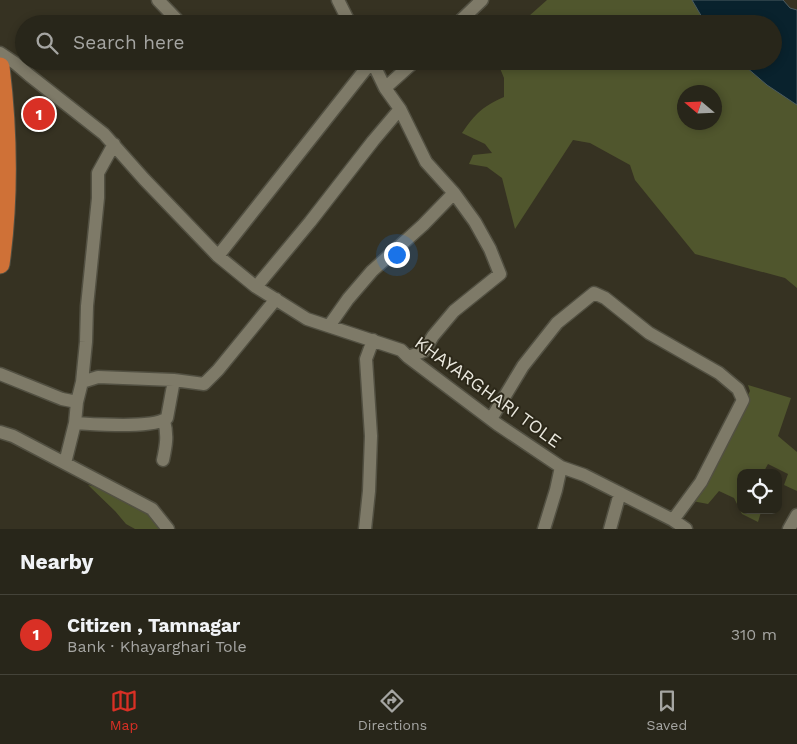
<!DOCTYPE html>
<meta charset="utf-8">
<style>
body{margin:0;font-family:"Work Sans",sans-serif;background:#343227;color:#f1f3f6}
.controls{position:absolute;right:15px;bottom:15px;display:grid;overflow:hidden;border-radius:10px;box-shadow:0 2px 8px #0003}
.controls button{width:45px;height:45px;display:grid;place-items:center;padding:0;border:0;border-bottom:1px solid #444339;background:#28261a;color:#f1f3f6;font:25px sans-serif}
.compass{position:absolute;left:677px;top:85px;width:45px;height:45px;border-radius:50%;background:#28261a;box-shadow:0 2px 8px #0003;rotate:289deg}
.you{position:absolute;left:396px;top:254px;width:18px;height:18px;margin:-12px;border:4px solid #fff;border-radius:50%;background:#1a73e8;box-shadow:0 0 0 8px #1a73e833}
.badge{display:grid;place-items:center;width:32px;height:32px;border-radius:50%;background:#d93025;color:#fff;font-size:16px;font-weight:700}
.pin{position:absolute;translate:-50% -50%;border:2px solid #fff;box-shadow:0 1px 5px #0006}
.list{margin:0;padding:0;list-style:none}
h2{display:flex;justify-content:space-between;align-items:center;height:65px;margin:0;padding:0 20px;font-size:21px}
h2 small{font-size:16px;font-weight:400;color:#a5a5a2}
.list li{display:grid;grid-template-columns:32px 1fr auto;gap:15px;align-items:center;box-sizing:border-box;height:80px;padding:0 20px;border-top:1px solid #444339}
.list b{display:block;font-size:19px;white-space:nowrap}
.list p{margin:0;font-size:16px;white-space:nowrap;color:#a5a5a2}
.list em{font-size:16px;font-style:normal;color:#a5a5a2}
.icon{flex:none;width:28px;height:28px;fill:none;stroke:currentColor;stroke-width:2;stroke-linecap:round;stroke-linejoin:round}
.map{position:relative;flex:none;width:797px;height:529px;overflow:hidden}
.search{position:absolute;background:#28261a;box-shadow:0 2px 8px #0003;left:15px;right:15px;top:15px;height:55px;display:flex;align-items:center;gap:12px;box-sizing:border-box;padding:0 18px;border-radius:28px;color:#a5a5a2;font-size:19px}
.sheet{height:145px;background:#28261a}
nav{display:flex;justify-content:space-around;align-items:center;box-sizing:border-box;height:70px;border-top:1px solid #444339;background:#28261a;font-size:14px;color:#a5a5a2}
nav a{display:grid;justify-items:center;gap:2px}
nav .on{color:#d93025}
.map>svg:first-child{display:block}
</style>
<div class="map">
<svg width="797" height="529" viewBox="0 0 797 529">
<rect width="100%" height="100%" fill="#363222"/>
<path fill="#50562d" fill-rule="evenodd" d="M 547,0 L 692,0 L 706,24 L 520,24 Z
M 497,61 L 739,61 L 767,85 L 797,105 L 797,288 L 785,278 L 695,254 L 635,180 L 630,165 L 590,143 L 573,140 L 515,229 L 502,178 L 487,167 L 469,164 L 473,155 L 492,153 L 485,144 L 462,133 C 476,113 482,107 504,97 L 504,78 ZM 684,92 L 714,92 L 714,122 L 684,122 Z
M 748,385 L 791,398 L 778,436 L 797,452 L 797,491 L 784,485 L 788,474 L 768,464 L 763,473 L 741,473 L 741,510 L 759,510 L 761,512 L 758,522 L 742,514 L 734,498 L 719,491 L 708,504 L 692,501 L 706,481 L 750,391 Z
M 88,485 L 100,488 L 131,506 L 148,513 L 165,529 L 135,529 L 126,524 L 115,511 Z"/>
<path fill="#09222d" stroke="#4c5d62" d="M 692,0 L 783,0 L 790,8 L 797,10 L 797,105 L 767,85 L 739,61 L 773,61 L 773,24 L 706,24 Z"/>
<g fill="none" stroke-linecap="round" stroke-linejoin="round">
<g stroke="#525042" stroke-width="15">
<path id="minor" d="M 158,0 L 181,24
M 338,0 L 350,24
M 457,24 L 482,0
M 0,53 L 15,63 L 29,75 L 104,134 L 144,179 L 218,256 L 256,287 L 307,319 L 401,350 L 408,357 L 497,424 L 561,467 L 584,475 L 673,520 L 686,529
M 372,61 L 385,88 L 400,109 L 426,162 L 454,193 L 475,222 L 490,249 L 500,274 L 454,311 L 433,336 L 424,351 L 408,357
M 385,88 L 415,61
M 218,256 L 372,61
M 256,287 L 310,222 L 373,141 L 400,109
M 329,326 L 348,299 L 372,271 L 423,225 L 454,193
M 0,374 L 62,399 L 77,402 L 82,382 L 86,342 L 87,306 L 98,198 L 98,173 L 114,144
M 82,382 L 98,377 L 174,380 L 204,384 L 218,370 L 276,299
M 491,419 L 523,366 L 557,323 L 594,293 L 605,298 L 649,333 L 719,373 L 738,389 L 743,400 L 701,482 L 673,520
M 75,423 C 94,424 153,429 167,418 L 174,380
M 0,432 L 13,436 L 152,509 L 168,529
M 163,460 C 166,446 168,435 164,421
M 65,463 L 75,423 L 77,402
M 365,529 L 369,491 L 371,436 L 366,359 L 373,340
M 544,529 L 556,490 L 561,467
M 610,529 L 620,493
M 789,529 L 797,515"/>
</g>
<g stroke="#525042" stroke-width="21">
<path id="highway" d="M 0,67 C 8,133 9,198 0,264"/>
</g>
<use href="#minor" stroke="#7e7a68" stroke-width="12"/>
<use href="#highway" stroke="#cf7137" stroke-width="19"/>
</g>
<g text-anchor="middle" stroke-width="4" stroke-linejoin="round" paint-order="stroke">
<g font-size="18" fill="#eae8de" stroke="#2c2819">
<text transform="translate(488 392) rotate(36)" y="6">KHAYARGHARI TOLE</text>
</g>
</g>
</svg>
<div class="controls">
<button><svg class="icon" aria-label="locate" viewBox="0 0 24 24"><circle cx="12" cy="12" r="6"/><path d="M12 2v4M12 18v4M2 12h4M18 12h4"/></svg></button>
</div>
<svg class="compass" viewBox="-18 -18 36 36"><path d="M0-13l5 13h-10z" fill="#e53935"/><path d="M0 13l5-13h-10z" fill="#a5a5a2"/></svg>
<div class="you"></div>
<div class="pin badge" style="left:39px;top:114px">1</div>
<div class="search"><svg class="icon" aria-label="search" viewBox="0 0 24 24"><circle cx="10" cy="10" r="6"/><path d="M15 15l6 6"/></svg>Search here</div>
</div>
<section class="sheet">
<h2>Nearby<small></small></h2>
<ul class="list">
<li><span class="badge">1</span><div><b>Citizen , Tamnagar</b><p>Bank · Khayarghari Tole</p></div><em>310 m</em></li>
</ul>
</section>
<nav>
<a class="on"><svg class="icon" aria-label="map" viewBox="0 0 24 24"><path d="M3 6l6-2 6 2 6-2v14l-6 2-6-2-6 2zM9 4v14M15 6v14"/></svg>Map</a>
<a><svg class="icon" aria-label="directions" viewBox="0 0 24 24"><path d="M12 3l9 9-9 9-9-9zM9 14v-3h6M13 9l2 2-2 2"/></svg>Directions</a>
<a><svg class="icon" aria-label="saved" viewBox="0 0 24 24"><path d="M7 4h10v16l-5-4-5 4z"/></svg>Saved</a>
</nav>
